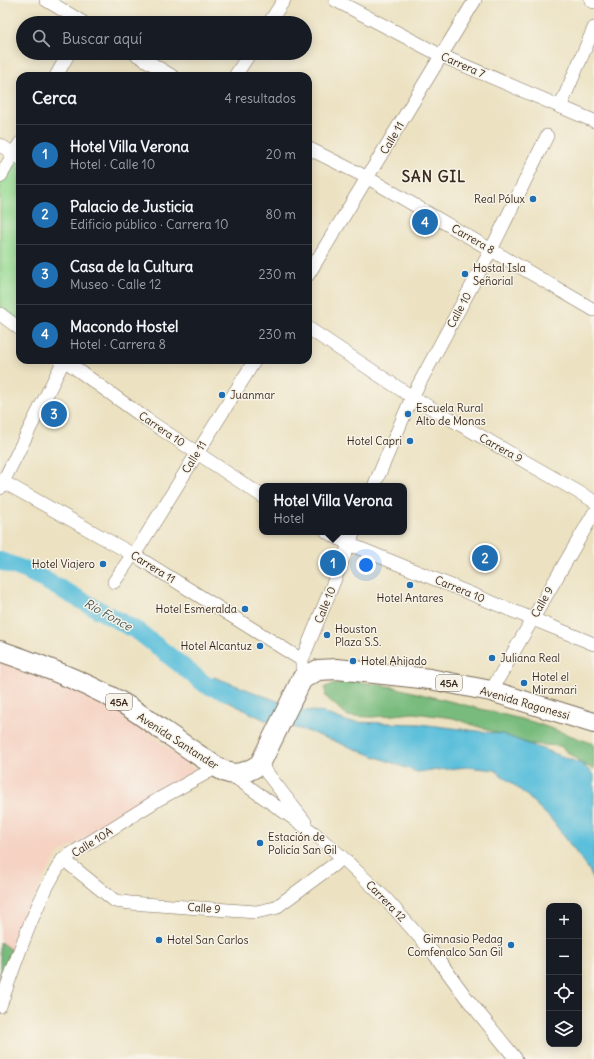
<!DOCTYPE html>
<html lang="es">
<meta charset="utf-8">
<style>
body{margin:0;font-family:Delius,sans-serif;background:#242831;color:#f1f3f6}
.controls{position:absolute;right:12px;bottom:12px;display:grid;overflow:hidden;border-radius:8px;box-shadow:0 2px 10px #0003}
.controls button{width:36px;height:36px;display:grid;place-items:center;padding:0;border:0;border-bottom:1px solid #363941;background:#171b24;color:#f1f3f6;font:20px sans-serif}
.you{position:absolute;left:366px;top:565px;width:14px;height:14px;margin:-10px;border:3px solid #fff;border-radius:50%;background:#1a73e8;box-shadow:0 0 0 6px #1a73e833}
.badge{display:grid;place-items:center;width:26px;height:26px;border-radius:50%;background:#1f6fb2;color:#fff;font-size:13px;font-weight:700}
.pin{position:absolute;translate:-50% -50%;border:2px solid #fff;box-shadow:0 1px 4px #0006}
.popup{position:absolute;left:259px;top:483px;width:148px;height:52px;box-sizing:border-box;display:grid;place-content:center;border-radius:8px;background:#171b24;filter:drop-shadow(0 1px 3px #0005);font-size:13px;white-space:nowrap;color:#9ea1a6}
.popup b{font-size:15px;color:#f1f3f6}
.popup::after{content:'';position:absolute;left:50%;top:100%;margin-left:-8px;border:8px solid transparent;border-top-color:#171b24}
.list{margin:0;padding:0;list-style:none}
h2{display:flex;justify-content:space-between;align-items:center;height:52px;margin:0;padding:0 16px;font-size:17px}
h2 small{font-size:13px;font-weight:400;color:#9ea1a6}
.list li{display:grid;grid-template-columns:26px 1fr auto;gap:12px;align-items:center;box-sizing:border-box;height:60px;padding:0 16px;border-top:1px solid #363941}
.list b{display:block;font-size:15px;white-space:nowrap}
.list p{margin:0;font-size:13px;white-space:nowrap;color:#9ea1a6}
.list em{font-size:13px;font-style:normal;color:#9ea1a6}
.icon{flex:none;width:22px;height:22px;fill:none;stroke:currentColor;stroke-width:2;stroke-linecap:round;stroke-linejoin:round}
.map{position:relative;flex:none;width:594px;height:1059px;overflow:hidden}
.search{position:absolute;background:#171b24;box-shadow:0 2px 10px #0003;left:16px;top:16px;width:296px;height:44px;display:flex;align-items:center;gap:10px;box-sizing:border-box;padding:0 14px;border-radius:22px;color:#9ea1a6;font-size:15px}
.panel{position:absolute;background:#171b24;box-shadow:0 2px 10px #0003;left:16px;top:72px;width:296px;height:292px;border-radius:12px}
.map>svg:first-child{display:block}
</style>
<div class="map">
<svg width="594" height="1059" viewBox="0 0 594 1059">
<rect width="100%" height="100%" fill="#f7f3e8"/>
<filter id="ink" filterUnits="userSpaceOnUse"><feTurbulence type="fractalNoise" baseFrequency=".025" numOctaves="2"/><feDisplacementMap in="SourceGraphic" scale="8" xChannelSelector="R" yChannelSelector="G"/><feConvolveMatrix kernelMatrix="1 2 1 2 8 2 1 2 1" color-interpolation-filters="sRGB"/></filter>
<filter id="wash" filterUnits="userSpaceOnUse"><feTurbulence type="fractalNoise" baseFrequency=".012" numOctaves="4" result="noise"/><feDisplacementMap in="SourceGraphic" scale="16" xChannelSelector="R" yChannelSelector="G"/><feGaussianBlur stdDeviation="0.9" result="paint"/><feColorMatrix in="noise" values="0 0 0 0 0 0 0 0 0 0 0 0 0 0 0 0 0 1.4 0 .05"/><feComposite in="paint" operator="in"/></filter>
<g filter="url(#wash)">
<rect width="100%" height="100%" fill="#ece2c2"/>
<path fill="#f5d2c2" d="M 0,661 L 90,693 L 139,724 L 199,773 L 58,854 L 38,888 L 11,950 L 0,942 Z"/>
<path fill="#96db93" stroke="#688258" d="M 14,159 L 20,162 L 20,321 L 0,307 L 0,180 Z"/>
<path fill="#78bb7d" stroke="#5a724e" d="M 349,680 L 393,687 L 533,722 L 594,744 L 594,769 L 582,764 L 560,746 L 529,744 L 453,718 L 414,713 L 372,717 L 348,716 L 326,697 L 325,687 Z
M 0,942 L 11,950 L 0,978 Z"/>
<path fill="#5cbfdb" stroke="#4c747c" d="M 214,677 L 301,710 L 321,712 L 349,722 L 420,724 L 502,734 L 582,764 L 594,775 L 594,882 L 589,870 L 552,820 L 524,793 L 495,770 L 467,767 L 417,772 L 307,731 L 265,720 L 208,692 L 206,685 Z"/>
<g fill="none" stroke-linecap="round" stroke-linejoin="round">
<path stroke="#5cbfdb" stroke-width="18" d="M 0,561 L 28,571 L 139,632 L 206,685 L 230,693"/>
</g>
</g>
<g filter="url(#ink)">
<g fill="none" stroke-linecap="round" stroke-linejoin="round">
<g stroke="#796a57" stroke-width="14">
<path id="minor" d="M 46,0 L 84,23
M 335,0 L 442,56 L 594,121
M 591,0 L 594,2
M 269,23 L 284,0
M 134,53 L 172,76
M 56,76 L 69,53
M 235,76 L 250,53
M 560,107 L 594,28
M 0,145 L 20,158
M 308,148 L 368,178 L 594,310
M 0,177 L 20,143
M 308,275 L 475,0
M 0,314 L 20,329
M 308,328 L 412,397 L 594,501
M 64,360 L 146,419 L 262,496
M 0,480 L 134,555 L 302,660
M 374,486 L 412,397 L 491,250 L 547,136
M 0,488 L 64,360
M 327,532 L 349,544 L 594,644
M 134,555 L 255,360
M 114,582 L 133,554
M 302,668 L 302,660 L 354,532
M 491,691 L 594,513
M 260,764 L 305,822
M 229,773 L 314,833 L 343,858 L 387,900 L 435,955 L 465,996 L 516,1059
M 63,859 L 115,901 L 130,903 L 256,912 L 275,908 L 343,858
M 0,1006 C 18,956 34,904 63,859 L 159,799 L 217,767"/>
</g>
<g stroke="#796a57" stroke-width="22">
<path id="highway" d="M 0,651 C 44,666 89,683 129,707 C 153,723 176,740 200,756 C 208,761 217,768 226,772 C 238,777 250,771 260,764 L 302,679 L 318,670 L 337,669 L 430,679 L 491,691 L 594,723"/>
</g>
<use href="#minor" stroke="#fff" stroke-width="13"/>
<use href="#highway" stroke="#fff" stroke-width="20"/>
</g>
</g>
<g fill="#1f6fb2" stroke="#f7f3e8" stroke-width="1.5">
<circle cx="533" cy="199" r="4"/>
<circle cx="465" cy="274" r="4"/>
<circle cx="222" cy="395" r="4"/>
<circle cx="408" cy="414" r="4"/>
<circle cx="410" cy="441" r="4"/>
<circle cx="103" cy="564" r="4"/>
<circle cx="410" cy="585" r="4"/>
<circle cx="245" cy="609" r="4"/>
<circle cx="327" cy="635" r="4"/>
<circle cx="260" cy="646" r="4"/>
<circle cx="492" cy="658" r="4"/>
<circle cx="353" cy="661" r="4"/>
<circle cx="524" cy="683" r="4"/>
<circle cx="260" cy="843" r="4"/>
<circle cx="159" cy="940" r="4"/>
<circle cx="511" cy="945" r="4"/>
</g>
<g text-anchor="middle" stroke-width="3" stroke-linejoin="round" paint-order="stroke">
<g fill="#f7f3e8" stroke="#73665b" stroke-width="1">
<rect x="436" y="675" width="26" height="16" rx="3"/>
<rect x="106" y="694" width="26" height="16" rx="3"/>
</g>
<g font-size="10" font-weight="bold" fill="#3b2a1e">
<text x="449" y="687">45A</text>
<text x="119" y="706">45A</text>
</g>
<g font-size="11" fill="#3b2a1e" stroke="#f7f3e8">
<text transform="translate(463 65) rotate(24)" y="4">Carrera 7</text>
<text transform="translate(392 138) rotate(-59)" y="4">Calle 11</text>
<text transform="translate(473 239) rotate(30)" y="4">Carrera 8</text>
<text transform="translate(459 310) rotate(-62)" y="4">Calle 10</text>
<text transform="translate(162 429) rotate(34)" y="4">Carrera 10</text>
<text transform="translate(501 448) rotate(29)" y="4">Carrera 9</text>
<text transform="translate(194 457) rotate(-58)" y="4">Calle 11</text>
<text transform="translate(153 567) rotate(32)" y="4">Carrera 11</text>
<text transform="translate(460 589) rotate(22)" y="4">Carrera 10</text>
<text transform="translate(542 602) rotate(-60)" y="4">Calle 9</text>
<text transform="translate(325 605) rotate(-68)" y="4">Calle 10</text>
<text transform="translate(525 703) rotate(16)" y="4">Avenida Ragonessi</text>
<text transform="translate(178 741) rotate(33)" y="4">Avenida Santander</text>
<text transform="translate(92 842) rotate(-32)" y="4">Calle 10A</text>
<text transform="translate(386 901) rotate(46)" y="4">Carrera 12</text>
<text transform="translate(204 908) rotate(4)" y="4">Calle 9</text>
</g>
<g font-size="11" fill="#3b2a1e" stroke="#f7f3e8" text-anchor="start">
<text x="525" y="203" text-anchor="end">Real Pólux</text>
<text x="473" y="272">Hostal Isla<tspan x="473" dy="13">Señorial</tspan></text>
<text x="230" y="399">Juanmar</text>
<text x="416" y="412">Escuela Rural<tspan x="416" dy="13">Alto de Monas</tspan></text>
<text x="402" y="445" text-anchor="end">Hotel Capri</text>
<text x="95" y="568" text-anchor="end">Hotel Viajero</text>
<text x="410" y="602" text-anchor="middle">Hotel Antares</text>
<text x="237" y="613" text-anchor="end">Hotel Esmeralda</text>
<text x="335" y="633">Houston<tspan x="335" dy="13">Plaza S.S.</tspan></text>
<text x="252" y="650" text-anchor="end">Hotel Alcantuz</text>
<text x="500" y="662">Juliana Real</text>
<text x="361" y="665">Hotel Ahijado</text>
<text x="532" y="681">Hotel el<tspan x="532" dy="13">Miramari</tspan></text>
<text x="268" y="841">Estación de<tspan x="268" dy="13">Policía San Gil</tspan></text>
<text x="503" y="943" text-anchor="end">Gimnasio Pedag<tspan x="503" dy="13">Comfenalco San Gil</tspan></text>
<text x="167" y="944">Hotel San Carlos</text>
</g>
<g font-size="12" font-style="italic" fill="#455757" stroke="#f7f3e8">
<text transform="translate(108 615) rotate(29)" y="4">Río Fonce</text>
</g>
<g font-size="15" font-weight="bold" letter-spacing="1" fill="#3b2a1e" stroke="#f7f3e8">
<text x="434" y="182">SAN GIL</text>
</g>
</g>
</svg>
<div class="controls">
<button>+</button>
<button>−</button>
<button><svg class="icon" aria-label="locate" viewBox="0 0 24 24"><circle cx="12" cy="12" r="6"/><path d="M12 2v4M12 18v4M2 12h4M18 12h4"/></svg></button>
<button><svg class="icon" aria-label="layers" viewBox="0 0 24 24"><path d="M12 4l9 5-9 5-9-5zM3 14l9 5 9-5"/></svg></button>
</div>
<div class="you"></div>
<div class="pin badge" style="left:333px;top:563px">1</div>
<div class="popup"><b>Hotel Villa Verona</b>Hotel</div>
<div class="pin badge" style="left:485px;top:558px">2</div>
<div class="pin badge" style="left:54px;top:414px">3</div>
<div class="pin badge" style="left:425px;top:222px">4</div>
<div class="search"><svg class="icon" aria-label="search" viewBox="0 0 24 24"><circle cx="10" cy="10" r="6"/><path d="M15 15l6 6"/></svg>Buscar aquí</div>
<section class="panel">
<h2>Cerca<small>4 resultados</small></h2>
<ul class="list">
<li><span class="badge">1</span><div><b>Hotel Villa Verona</b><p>Hotel · Calle 10</p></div><em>20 m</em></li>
<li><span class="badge">2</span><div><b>Palacio de Justicia</b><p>Edificio público · Carrera 10</p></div><em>80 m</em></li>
<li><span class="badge">3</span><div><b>Casa de la Cultura</b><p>Museo · Calle 12</p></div><em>230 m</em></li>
<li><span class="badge">4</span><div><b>Macondo Hostel</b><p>Hotel · Carrera 8</p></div><em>230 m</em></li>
</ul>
</section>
</div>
